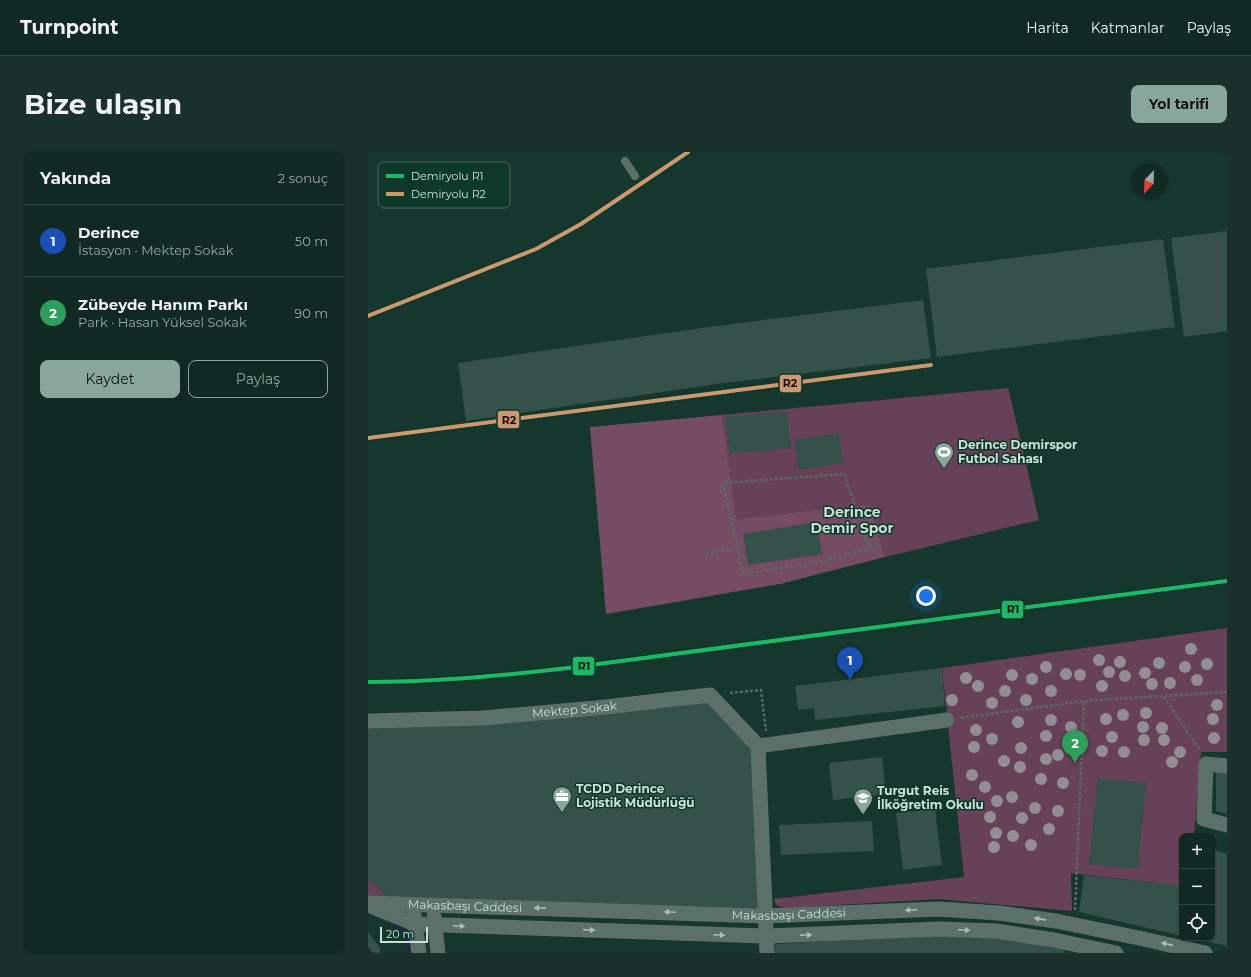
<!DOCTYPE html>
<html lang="tr">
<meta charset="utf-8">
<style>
body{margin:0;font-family:Montserrat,sans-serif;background:#19312a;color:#f1f3f6}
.controls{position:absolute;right:12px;bottom:12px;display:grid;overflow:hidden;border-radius:8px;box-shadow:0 1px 3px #0004}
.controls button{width:36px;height:36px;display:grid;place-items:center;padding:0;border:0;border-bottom:1px solid #304540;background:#102922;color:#f1f3f6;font:20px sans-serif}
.compass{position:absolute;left:763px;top:12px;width:36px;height:36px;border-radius:50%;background:#102922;box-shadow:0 1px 3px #0004;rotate:203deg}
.scale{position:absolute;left:12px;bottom:10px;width:48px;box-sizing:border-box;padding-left:4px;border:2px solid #c6e2d5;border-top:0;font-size:11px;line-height:14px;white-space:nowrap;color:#c6e2d5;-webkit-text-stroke:3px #0e3829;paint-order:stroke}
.you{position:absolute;left:558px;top:444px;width:14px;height:14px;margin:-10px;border:3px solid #fff;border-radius:50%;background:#1a73e8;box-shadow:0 0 0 6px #1a73e833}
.badge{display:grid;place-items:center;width:26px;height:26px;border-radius:50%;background:#88a69a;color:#fff;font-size:13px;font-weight:700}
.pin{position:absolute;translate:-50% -33px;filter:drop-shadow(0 1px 2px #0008)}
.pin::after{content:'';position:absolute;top:21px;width:14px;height:12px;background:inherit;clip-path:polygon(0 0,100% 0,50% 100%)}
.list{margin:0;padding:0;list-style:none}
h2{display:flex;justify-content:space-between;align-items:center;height:52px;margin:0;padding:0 16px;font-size:17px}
h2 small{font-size:13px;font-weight:400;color:#9ca6a5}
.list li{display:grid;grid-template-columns:26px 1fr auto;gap:12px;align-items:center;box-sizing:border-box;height:72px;padding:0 16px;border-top:1px solid #304540}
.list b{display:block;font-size:15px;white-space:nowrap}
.list p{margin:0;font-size:13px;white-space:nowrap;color:#9ca6a5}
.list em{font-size:13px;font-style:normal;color:#9ca6a5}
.actions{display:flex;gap:8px;padding:12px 16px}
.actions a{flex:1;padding:9px 0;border:1px solid #88a69a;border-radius:8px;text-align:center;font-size:14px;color:#88a69a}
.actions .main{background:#88a69a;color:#111}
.icon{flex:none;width:22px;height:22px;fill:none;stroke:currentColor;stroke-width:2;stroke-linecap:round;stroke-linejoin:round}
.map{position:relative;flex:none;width:859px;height:801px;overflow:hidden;border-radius:8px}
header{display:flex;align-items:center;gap:24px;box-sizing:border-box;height:56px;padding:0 20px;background:#102922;border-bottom:1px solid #304540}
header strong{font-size:19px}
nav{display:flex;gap:22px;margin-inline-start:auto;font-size:14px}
.intro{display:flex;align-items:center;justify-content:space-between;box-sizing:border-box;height:96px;padding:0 24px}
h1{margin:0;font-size:28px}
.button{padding:10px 18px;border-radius:8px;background:#88a69a;color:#111;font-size:14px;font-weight:700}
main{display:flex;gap:24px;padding:0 24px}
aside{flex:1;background:#102922;border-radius:8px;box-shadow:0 1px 3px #0004}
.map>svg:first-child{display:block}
</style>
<header>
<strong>Turnpoint</strong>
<nav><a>Harita</a><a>Katmanlar</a><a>Paylaş</a></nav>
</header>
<div class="intro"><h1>Bize ulaşın</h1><a class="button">Yol tarifi</a></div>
<main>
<aside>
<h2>Yakında<small>2 sonuç</small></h2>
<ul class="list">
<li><span class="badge" style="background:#1a4fb4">1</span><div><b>Derince</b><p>İstasyon · Mektep Sokak</p></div><em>50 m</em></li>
<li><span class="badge" style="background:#2e9e5b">2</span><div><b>Zübeyde Hanım Parkı</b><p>Park · Hasan Yüksel Sokak</p></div><em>90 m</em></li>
</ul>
<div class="actions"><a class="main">Kaydet</a><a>Paylaş</a></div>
</aside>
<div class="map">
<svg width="859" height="801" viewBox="0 0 859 801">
<rect width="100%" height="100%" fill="#16372d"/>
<path fill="#674158" d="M 640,236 L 641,239 L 671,368 L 517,405 L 502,352 L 367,367 L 354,263 Z
M 859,476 L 859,600 L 833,600 L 826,684 L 814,684 L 814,734 L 703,721 L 704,759 L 570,747 L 419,756 L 413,755 L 408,753 L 406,747 L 596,725 L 574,516 Z
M 0,726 L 22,747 L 0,746 Z"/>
<path fill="#754c64" d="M 354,263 L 368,367 L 502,352 L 517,405 L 412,432 L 238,462 L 222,275 Z"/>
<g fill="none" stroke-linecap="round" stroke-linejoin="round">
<path stroke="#26244e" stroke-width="5" d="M 29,775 L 36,784 L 43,798"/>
</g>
<path fill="#34514a" d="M 859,79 L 859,179 L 816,185 L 803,86 Z
M 795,87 L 807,175 L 569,205 L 558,117 Z
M 555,148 L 563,206 L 349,232 L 98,269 L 90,211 L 341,175 Z
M 419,259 L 423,296 L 362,302 L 357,265 Z
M 471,281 L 475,311 L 431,318 L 426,288 Z
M 449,370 L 454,402 L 380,413 L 375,382 Z
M 574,516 L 577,554 L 447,568 L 446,556 L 430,558 L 427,534 Z
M 340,547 L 387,596 L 390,756 L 22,747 L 0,726 L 0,572 Z
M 514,605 L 518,642 L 465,648 L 461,611 Z
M 848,620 L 859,621 L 859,662 L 848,659 Z
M 730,626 L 778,631 L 770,717 L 721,712 Z
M 567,657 L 574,713 L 535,718 L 528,661 Z
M 504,669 L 506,699 L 413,703 L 411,673 Z
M 844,697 L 859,702 L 859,794 L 827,787 L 844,786 Z
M 716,723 L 814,734 L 814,784 L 711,760 Z
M 0,780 L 12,796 L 12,801 L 0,801 Z
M 571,782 L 624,784 L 697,797 L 696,801 L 407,801 L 407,792 Z"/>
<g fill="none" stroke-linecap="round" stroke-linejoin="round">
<path stroke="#576b63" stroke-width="2.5" stroke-dasharray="3 2" stroke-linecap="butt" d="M 502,396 L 476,322 L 355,331 L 375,422 L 457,409 L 513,393
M 338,402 L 369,396
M 362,541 L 393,538 L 398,579
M 796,545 L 832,599
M 593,566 L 716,549 L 859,540
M 707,758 L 716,549"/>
<path stroke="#5b7068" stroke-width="8" d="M 257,9 L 267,24"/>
<g stroke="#5b7068" stroke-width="15">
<path id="s1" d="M 0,569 L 115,566 L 228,556 L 342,543 L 390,594"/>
<path d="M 859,614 L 838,612 L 836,667 L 859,673"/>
<path id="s2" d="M 0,751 L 397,764 L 570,757 L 631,761 L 688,769 L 771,786 L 837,801"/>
<path d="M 5,755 L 47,772 L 399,784 L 571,777 L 628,779 L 686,788 L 748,801"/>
<path d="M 46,763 L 51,801"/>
<path d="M 66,764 L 70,801"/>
<path d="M 399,801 L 390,594 L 579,568"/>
</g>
<g stroke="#576d65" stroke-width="4.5">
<path id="rail" d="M 0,164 L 168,97 L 213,72 L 320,0
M 0,286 L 563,213
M 0,530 C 67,530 133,524 200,516 L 859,429"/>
</g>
<use href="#rail" stroke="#0e3829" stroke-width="3" stroke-dasharray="9" stroke-linecap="butt"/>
<g stroke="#0e3829" stroke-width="7">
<path id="rail-1" d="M 0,530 C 67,530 133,524 200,516 L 859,429"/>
</g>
<g stroke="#0e3829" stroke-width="7">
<path id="rail-2" d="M 0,164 L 168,97 L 213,72 L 320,0
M 0,286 L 563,213"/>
</g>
<use href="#rail-1" stroke="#1ab867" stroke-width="4"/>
<use href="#rail-2" stroke="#cd976f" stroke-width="4"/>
</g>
<g fill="#938e94">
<circle cx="823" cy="497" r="6"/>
<circle cx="731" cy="508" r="6"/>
<circle cx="752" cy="510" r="6"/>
<circle cx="791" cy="511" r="6"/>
<circle cx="839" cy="512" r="6"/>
<circle cx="678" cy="515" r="6"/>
<circle cx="817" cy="515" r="6"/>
<circle cx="741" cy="520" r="6"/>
<circle cx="777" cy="521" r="6"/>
<circle cx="698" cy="522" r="6"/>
<circle cx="644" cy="523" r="6"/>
<circle cx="712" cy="523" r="6"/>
<circle cx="757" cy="524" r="6"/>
<circle cx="598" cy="526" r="6"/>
<circle cx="664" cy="527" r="6"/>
<circle cx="829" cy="528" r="6"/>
<circle cx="802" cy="531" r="6"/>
<circle cx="784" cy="532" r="6"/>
<circle cx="610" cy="534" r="6"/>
<circle cx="734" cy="534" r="6"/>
<circle cx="637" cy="539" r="6"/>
<circle cx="683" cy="539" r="6"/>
<circle cx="584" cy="548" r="6"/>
<circle cx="658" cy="548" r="6"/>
<circle cx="624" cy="551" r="6"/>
<circle cx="849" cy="553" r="6"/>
<circle cx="778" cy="561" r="6"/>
<circle cx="755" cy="563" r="6"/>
<circle cx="738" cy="567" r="6"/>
<circle cx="845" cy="567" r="6"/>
<circle cx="683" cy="568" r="6"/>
<circle cx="650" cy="570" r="6"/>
<circle cx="703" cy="575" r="6"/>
<circle cx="775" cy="575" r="6"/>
<circle cx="794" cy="576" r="6"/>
<circle cx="608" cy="578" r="6"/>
<circle cx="678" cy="584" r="6"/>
<circle cx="744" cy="585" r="6"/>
<circle cx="846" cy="586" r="6"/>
<circle cx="624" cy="587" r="6"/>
<circle cx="776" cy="588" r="6"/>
<circle cx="796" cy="588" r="6"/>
<circle cx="606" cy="595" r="6"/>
<circle cx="653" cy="596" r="6"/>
<circle cx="734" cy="599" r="6"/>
<circle cx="756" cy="600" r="6"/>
<circle cx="812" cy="600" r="6"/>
<circle cx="690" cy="603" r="6"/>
<circle cx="678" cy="607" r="6"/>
<circle cx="636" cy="609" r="6"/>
<circle cx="804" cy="610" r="6"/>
<circle cx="652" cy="615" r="6"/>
<circle cx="604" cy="623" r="6"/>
<circle cx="673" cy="627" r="6"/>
<circle cx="695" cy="631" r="6"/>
<circle cx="617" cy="635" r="6"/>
<circle cx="644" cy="645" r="6"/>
<circle cx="629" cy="649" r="6"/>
<circle cx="667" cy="656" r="6"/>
<circle cx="690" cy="659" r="6"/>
<circle cx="622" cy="665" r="6"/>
<circle cx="654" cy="666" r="6"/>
<circle cx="681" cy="677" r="6"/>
<circle cx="628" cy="681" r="6"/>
<circle cx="645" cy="684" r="6"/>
<circle cx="663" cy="693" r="6"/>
<circle cx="626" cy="695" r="6"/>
</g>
<defs><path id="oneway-solid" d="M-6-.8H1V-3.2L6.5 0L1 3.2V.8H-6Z"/></defs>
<g fill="#a6c0b4">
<use href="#oneway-solid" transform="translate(172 756) rotate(-178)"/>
<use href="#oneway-solid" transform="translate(543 758) rotate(178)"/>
<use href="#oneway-solid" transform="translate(302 760) rotate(-178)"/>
<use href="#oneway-solid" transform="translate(672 767) rotate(-172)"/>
<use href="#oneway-solid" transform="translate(91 774) rotate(2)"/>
<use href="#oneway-solid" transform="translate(221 778) rotate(2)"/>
<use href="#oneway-solid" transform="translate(596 778) rotate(2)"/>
<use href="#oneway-solid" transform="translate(351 783) rotate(2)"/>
<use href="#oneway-solid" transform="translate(438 783) rotate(-2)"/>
<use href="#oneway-solid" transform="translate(799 792) rotate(-167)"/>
</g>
<defs>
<g id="stadium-pin" transform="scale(1)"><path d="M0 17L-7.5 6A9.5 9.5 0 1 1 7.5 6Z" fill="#88a69a" stroke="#0e3829"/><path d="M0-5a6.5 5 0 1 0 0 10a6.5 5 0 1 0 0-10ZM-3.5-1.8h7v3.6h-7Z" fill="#fff"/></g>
<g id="office-pin" transform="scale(1)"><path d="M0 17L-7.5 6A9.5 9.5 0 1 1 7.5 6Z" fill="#88a69a" stroke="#0e3829"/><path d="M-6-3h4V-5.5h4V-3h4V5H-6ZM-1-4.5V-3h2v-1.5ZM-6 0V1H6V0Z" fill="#fff"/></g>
<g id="school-pin" transform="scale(1)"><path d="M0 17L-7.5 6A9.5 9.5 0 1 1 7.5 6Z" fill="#88a69a" stroke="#0e3829"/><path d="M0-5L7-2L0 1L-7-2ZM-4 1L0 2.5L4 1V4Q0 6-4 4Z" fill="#fff"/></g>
</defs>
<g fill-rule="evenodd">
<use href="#stadium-pin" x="576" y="300"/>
<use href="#office-pin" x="194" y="644"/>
<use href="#school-pin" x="495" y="646"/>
</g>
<g text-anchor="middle" stroke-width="3" stroke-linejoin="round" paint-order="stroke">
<g font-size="12" font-weight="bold" fill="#c6e2d5" stroke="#0e3829" text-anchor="start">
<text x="590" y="297">Derince Demirspor<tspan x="590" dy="14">Futbol Sahası</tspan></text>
<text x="208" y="641">TCDD Derince<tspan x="208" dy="14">Lojistik Müdürlüğü</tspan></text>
<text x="509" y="643">Turgut Reis<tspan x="509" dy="14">İlköğretim Okulu</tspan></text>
</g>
<g font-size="12" fill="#c6e2d5" stroke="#0e3829">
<text dy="4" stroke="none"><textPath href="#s1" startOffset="207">Mektep Sokak</textPath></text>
<text dy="4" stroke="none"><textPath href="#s2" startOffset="97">Makasbaşı Caddesi</textPath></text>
<text dy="4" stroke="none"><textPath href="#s2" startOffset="421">Makasbaşı Caddesi</textPath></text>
</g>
<g font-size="14" font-weight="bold" fill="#c6e2d5" stroke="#0e3829">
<text x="484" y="365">Derince<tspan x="484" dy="16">Demir Spor</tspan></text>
</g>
</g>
<rect x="10" y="10" width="132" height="46" rx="6" fill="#0e3829" stroke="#456b5d" stroke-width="1"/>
<rect x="18" y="22" width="18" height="4" fill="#1ab867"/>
<rect x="18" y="40" width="18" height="4" fill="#cd976f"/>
<g font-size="11" fill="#c6e2d5">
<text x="43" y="28">Demiryolu R1</text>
<text x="43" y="46">Demiryolu R2</text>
</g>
<g stroke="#0e3829" stroke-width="1.5">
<rect x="411" y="222" width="23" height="19" rx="4" fill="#cd976f"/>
<rect x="129" y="258" width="23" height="19" rx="4" fill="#cd976f"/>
<rect x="633" y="448" width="23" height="19" rx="4" fill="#1ab867"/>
<rect x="204" y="504" width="23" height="20" rx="4" fill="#1ab867"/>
</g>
<g font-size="11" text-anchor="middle" font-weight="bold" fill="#111">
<text x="422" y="235">R2</text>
<text x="141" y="272">R2</text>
<text x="645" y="461">R1</text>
<text x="216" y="518">R1</text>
</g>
</svg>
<div class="controls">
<button>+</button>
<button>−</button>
<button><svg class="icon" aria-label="locate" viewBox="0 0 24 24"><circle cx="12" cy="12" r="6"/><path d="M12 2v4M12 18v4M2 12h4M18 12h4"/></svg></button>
</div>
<svg class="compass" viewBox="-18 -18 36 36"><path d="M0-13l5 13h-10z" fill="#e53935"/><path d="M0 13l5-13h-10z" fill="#9ca6a5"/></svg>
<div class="scale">20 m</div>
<div class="you"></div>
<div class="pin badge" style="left:482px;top:528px;background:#1a4fb4">1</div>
<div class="pin badge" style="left:707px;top:611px;background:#2e9e5b">2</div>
</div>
</main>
